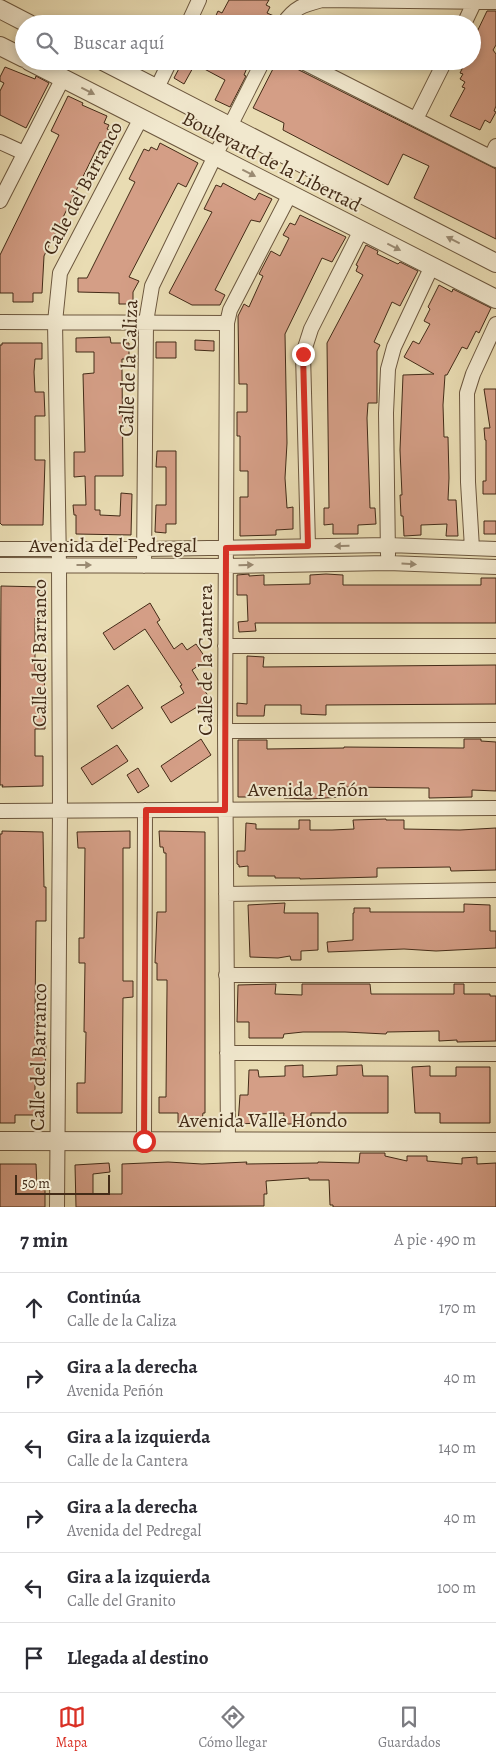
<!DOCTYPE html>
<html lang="es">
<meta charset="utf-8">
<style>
body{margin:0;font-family:Alegreya,serif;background:#f7f7f7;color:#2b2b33}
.scale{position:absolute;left:15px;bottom:12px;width:95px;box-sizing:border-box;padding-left:5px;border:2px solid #432b17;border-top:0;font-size:14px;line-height:18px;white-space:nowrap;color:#432b17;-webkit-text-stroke:4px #f1e8ce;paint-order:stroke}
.stop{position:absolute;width:15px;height:15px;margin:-11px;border:4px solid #d93025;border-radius:50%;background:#fff}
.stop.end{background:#d93025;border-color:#fff;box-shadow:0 1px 5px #0008}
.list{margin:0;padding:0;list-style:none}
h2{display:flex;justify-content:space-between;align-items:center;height:65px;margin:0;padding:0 20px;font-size:21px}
h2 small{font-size:16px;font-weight:400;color:#7c7c81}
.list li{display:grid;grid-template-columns:32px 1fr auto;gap:15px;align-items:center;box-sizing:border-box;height:70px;padding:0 20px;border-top:1px solid #e1e1e2}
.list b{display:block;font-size:19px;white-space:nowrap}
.list p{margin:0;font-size:16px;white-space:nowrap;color:#7c7c81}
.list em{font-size:16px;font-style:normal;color:#7c7c81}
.icon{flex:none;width:28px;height:28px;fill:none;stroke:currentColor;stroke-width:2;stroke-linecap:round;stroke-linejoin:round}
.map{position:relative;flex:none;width:496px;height:1207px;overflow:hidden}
.search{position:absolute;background:#fff;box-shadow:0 2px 8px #0003;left:15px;right:15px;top:15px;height:55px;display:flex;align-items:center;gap:12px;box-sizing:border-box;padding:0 18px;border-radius:28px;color:#7c7c81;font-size:19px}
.sheet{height:485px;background:#fff}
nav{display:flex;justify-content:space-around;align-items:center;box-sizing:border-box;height:70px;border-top:1px solid #e1e1e2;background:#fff;font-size:14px;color:#7c7c81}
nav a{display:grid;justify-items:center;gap:2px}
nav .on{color:#d93025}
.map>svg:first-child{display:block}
</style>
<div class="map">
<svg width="496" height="1207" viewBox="0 0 496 1207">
<rect width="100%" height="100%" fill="#e9dcb3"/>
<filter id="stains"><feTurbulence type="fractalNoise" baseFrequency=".004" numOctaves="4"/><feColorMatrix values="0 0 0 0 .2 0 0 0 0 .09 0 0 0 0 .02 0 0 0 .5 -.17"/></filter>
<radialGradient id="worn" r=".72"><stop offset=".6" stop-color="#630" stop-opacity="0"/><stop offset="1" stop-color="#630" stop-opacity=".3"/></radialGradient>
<path fill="#d49e86" stroke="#432b17" d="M 229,0 L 269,0 L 266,5 L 270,7 L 267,13 L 274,16 L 270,24 L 212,24 L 218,11 L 222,13 Z
M 487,11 L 496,11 L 496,45 L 493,50 L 496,54 L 496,106 L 494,111 L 496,112 L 490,123 L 485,120 L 480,130 L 450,116 L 465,88 L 462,87 L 465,82 L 460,79 L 463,74 L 460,73 L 466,61 L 472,61 L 472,34 L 475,36 Z
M 183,61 L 250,61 L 244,75 L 246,76 L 230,107 L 215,100 L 225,80 L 195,64 L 184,84 L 174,78 Z
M 277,61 L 290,68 L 292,64 L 297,69 L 496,169 L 496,239 L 414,198 L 429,166 L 403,154 L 388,185 L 283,130 L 284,123 L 253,108 Z
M 5,67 L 35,79 L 36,76 L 49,83 L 26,128 L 0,115 L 0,91 L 4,83 L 0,81 L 0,77 Z
M 68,96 L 83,103 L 82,105 L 107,116 L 104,123 L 109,125 L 107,129 L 113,132 L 106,145 L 100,142 L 44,256 L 42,293 L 33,293 L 33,302 L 13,302 L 13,293 L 0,293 L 0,255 L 59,135 L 51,131 Z
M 160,143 L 198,163 L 186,187 L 178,183 L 129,277 L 139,281 L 133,292 L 133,304 L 119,304 L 119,293 L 78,292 L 78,278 L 87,278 L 135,182 L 129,179 L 144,149 L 149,151 L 151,147 L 157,150 Z
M 223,183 L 255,200 L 259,193 L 272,199 L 260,222 L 251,220 L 215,290 L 225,295 L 220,305 L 192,305 L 169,293 L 212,212 L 204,209 L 216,185 L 221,187 Z
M 300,215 L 346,237 L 332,262 L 322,258 L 285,334 L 287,443 L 285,478 L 287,508 L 293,507 L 293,529 L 276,530 L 276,535 L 240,536 L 240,497 L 248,497 L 248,471 L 240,471 L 240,436 L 237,436 L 237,412 L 247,412 L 247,384 L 239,384 L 238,316 L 244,304 L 249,307 L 263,276 L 259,274 L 271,251 L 280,256 L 289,238 L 283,235 L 290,223 L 295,225 Z
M 366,245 L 378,251 L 377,254 L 398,264 L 400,262 L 418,271 L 400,306 L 392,302 L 374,342 L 380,345 L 377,351 L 377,403 L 368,403 L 367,418 L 370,508 L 375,508 L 376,524 L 358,525 L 358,534 L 333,534 L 333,524 L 324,525 L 324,508 L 329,508 L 327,343 L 363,275 L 356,271 L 358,266 L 356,265 Z
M 439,285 L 452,292 L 453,289 L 491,308 L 479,333 L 476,331 L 467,349 L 462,347 L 447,375 L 445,375 L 443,405 L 444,437 L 448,437 L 449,478 L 448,500 L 456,500 L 458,536 L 446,536 L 447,524 L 421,525 L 421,535 L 404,536 L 403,516 L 401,516 L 400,495 L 402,495 L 400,450 L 403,375 L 434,374 L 404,357 L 413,341 L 419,344 L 430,324 L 424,321 L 430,309 L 428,307 Z
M 110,337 L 111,343 L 129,343 L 129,359 L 122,359 L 122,371 L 123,473 L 123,476 L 95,476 L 95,510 L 100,510 L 100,515 L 120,516 L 121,493 L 132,494 L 131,535 L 76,534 L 76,515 L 74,515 L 73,505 L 86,505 L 85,476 L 74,477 L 74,452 L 85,452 L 83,374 L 94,373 L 94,352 L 76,352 L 76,338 Z
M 195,340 L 214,341 L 214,351 L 195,350 Z
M 156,342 L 176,342 L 176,358 L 156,358 Z
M 2,343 L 42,343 L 42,359 L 35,359 L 34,372 L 35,392 L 44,392 L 45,416 L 35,416 L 35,460 L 45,460 L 43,525 L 2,525 L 0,523 L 0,345 L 2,345 Z
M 484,389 L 496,389 L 496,494 L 483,494 L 483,481 L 486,481 L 486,440 L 485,440 L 484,428 L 490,428 Z
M 157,451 L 176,451 L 176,524 L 166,524 L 166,533 L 155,532 L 156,505 L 166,505 L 166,467 L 156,467 Z
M 484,521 L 496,521 L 496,534 L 484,534 Z
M 249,574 L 249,576 L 264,575 L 264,585 L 310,584 L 310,575 L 326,574 L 343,575 L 343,585 L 481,585 L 481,578 L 496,578 L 496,623 L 255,623 L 256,631 L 239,632 L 238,622 L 248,621 L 247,595 L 237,595 L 237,575 Z
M 1,586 L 45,587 L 44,618 L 35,618 L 35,670 L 44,670 L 45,703 L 45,729 L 35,729 L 35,756 L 43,756 L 43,786 L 2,787 L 3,785 L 0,785 Z
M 150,603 L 160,620 L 157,622 L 174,649 L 182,643 L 187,650 L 196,644 L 207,660 L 192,670 L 210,699 L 171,723 L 161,707 L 184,693 L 180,686 L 182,685 L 145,629 L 114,650 L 103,633 Z
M 247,656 L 264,657 L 263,667 L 496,665 L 496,704 L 326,705 L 326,715 L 301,714 L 301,705 L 265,705 L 264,716 L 237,716 L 237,703 L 247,704 Z
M 128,685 L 143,708 L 112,729 L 97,706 Z
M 201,739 L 211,755 L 171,782 L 161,766 Z
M 464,739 L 481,739 L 481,741 L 496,742 L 496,791 L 472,790 L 472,797 L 429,798 L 429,788 L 343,787 L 343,797 L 308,799 L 284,798 L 284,787 L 256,787 L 256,797 L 238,797 L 238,740 L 267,740 L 267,749 L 344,748 L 344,747 L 464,748 Z
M 117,745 L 128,761 L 92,785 L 81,768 Z
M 138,768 L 149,786 L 138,793 L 127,775 Z
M 386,819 L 386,820 L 404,820 L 404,829 L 460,830 L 496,828 L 496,870 L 451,871 L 450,867 L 377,868 L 377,877 L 300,879 L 300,878 L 275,878 L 275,876 L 248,876 L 248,866 L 239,867 L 239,865 L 237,864 L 237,851 L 245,851 L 246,823 L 256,824 L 256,829 L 299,829 L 299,820 L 310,820 L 310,830 L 332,830 L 354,829 L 353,820 Z
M 2,831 L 43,832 L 44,887 L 46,887 L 46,921 L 36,921 L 35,1017 L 35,1041 L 46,1041 L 45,1083 L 35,1083 L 35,1115 L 15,1115 L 15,1123 L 0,1123 L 0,834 L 2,834 Z
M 130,831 L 130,848 L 123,848 L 123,981 L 133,981 L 133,997 L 123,998 L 122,1113 L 77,1113 L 77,1083 L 85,1083 L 86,1032 L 84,1032 L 85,963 L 79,963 L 79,938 L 84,938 L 85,848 L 78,848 L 77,832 Z
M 159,831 L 205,832 L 205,1113 L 203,1113 L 202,1121 L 178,1123 L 178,1113 L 159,1113 L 159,1097 L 166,1097 L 167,988 L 167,980 L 157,980 L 157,963 L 155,963 L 157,912 L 166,912 L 166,853 L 164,853 L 163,847 L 160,847 Z
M 285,903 L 284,913 L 318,913 L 318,950 L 301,951 L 301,960 L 291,960 L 290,956 L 278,958 L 250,957 L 248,905 Z
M 464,904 L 490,905 L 490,931 L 496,931 L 496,948 L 436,951 L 404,949 L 328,952 L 327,942 L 353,940 L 353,913 L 354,913 L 354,908 L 370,908 L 370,912 L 464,912 Z
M 276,984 L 275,994 L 302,995 L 302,984 L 370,984 L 371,994 L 454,994 L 454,984 L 464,984 L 464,994 L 490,994 L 490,996 L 496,996 L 496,1041 L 457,1042 L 457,1040 L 439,1041 L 439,1031 L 387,1032 L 386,1034 L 345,1032 L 303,1032 L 284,1034 L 283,1038 L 249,1038 L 249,1022 L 237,1022 L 238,985 Z
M 303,1065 L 303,1077 L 337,1075 L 337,1066 L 362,1065 L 363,1076 L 388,1076 L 388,1113 L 311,1113 L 311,1124 L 283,1124 L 284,1113 L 259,1114 L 259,1123 L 238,1124 L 240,1095 L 248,1095 L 249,1070 L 258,1070 L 259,1077 L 285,1076 L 285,1066 Z
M 430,1066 L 430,1076 L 456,1076 L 456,1067 L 490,1067 L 490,1123 L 440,1123 L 440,1113 L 415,1113 L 412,1067 Z
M 360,1153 L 385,1153 L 385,1156 L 407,1161 L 407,1156 L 427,1156 L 427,1161 L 462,1164 L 462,1158 L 477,1157 L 477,1164 L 496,1163 L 496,1207 L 333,1207 L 333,1205 L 330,1205 L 329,1180 L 309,1180 L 309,1178 L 266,1181 L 267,1194 L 264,1194 L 264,1206 L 76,1207 L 75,1165 L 109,1163 L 110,1172 L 93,1174 L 93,1194 L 122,1194 L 122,1164 L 168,1162 L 202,1164 L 247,1162 L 246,1164 L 318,1163 L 318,1162 L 359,1163 Z
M 0,1164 L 36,1164 L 37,1187 L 45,1187 L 45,1207 L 0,1207 Z"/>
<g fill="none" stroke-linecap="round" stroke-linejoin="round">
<g stroke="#6c573e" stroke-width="16">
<path id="minor" d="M 188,24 L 199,0
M 283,24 C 295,7 303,5 322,0 L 496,2
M 464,24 L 474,3
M 301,61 L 496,160
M 157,88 L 170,61
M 416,119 L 445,61
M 0,142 L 24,153
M 491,157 L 496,146
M 0,201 L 63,78
M 0,322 L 227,323
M 308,546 L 303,354 L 311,329 L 361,230
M 472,548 L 468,482 L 467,393 L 473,374 L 496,324
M 0,549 L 145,549 L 388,545 L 496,549
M 388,555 L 386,413 L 388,369 L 394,347 L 432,266
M 0,565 L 225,566 L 388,563 L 496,567
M 144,566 L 146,322 L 152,286 L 215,156 L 263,61
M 225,646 L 496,646
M 225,731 L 496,730
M 0,811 L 496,808
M 226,894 L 496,890
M 226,975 L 496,975
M 227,1053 L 496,1054
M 144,1141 L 145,810
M 228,1141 L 225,731 L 227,323 L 230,310 L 290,194
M 57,1207 L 60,810 L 59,565 L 55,322 L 60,273 L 141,118"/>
</g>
<g stroke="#6c573e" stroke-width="20">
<path id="tertiary" d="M 0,9 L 29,24
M 0,46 L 24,58
M 29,61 L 496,299
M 103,61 L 496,263
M 0,1141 L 496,1142"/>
</g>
<use href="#minor" stroke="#f1e8ce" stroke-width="14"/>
<use href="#tertiary" stroke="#f1e8ce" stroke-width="18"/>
</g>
<defs><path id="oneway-solid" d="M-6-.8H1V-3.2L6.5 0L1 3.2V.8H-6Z" transform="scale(1.25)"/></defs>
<g fill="#9a8a72">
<use href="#oneway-solid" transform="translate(88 91) rotate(27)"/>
<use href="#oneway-solid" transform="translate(249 173) rotate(27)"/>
<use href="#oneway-solid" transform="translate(453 240) rotate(-153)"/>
<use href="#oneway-solid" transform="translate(394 247) rotate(27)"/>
<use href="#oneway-solid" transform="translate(342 546) rotate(179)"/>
<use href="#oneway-solid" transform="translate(409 564) rotate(3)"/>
<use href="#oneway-solid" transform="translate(84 565)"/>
<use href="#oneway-solid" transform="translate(246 565) rotate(-1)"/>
</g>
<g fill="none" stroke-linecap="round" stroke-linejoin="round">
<path stroke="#d93025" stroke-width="6" d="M 144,1141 L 146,810 L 225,810 L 226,548 L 308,546 L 303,354"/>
</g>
<g text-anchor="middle" stroke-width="4" stroke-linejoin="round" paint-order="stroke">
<g font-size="20" fill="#432b17" stroke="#f1e8ce">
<text transform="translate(272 161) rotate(27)" y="7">Boulevard de la Libertad</text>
<text transform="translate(82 188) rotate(-62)" y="7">Calle del Barranco</text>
<text transform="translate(128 368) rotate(-88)" y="7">Calle de la Caliza</text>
<text x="113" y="552">Avenida del Pedregal</text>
<text transform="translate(39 653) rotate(-90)" y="7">Calle del Barranco</text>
<text transform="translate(205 660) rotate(-90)" y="7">Calle de la Cantera</text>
<text x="308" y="796">Avenida Peñón</text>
<text transform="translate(38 1057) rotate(-89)" y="7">Calle del Barranco</text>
<text x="263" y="1127">Avenida Valle Hondo</text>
</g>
</g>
<rect width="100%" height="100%" filter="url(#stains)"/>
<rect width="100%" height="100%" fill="url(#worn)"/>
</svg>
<div class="scale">50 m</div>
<div class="stop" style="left:144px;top:1141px"></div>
<div class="stop end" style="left:303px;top:354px"></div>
<div class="search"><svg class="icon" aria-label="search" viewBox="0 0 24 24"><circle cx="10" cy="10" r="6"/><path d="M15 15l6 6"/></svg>Buscar aquí</div>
</div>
<section class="sheet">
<h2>7 min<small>A pie · 490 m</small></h2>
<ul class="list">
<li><svg class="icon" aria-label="ahead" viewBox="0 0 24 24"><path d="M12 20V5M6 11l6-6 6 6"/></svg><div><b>Continúa</b><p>Calle de la Caliza</p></div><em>170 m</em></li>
<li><svg class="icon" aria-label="right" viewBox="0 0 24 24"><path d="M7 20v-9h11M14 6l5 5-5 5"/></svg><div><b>Gira a la derecha</b><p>Avenida Peñón</p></div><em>40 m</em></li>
<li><svg class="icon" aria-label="left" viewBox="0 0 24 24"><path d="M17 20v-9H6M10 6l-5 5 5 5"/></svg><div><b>Gira a la izquierda</b><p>Calle de la Cantera</p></div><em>140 m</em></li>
<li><svg class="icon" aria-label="right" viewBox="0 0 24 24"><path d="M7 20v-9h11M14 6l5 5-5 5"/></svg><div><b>Gira a la derecha</b><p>Avenida del Pedregal</p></div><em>40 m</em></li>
<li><svg class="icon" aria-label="left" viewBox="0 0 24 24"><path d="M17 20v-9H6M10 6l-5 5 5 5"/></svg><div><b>Gira a la izquierda</b><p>Calle del Granito</p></div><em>100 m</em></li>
<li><svg class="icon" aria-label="arrive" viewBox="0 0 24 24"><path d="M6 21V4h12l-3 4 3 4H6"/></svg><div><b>Llegada al destino</b></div></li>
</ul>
</section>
<nav>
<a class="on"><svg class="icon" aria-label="map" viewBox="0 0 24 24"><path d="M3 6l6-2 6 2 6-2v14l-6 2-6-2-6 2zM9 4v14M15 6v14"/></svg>Mapa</a>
<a><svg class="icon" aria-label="directions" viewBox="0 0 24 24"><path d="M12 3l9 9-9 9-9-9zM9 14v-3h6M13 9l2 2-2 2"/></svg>Cómo llegar</a>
<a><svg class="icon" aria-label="saved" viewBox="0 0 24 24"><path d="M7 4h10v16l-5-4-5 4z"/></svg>Guardados</a>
</nav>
